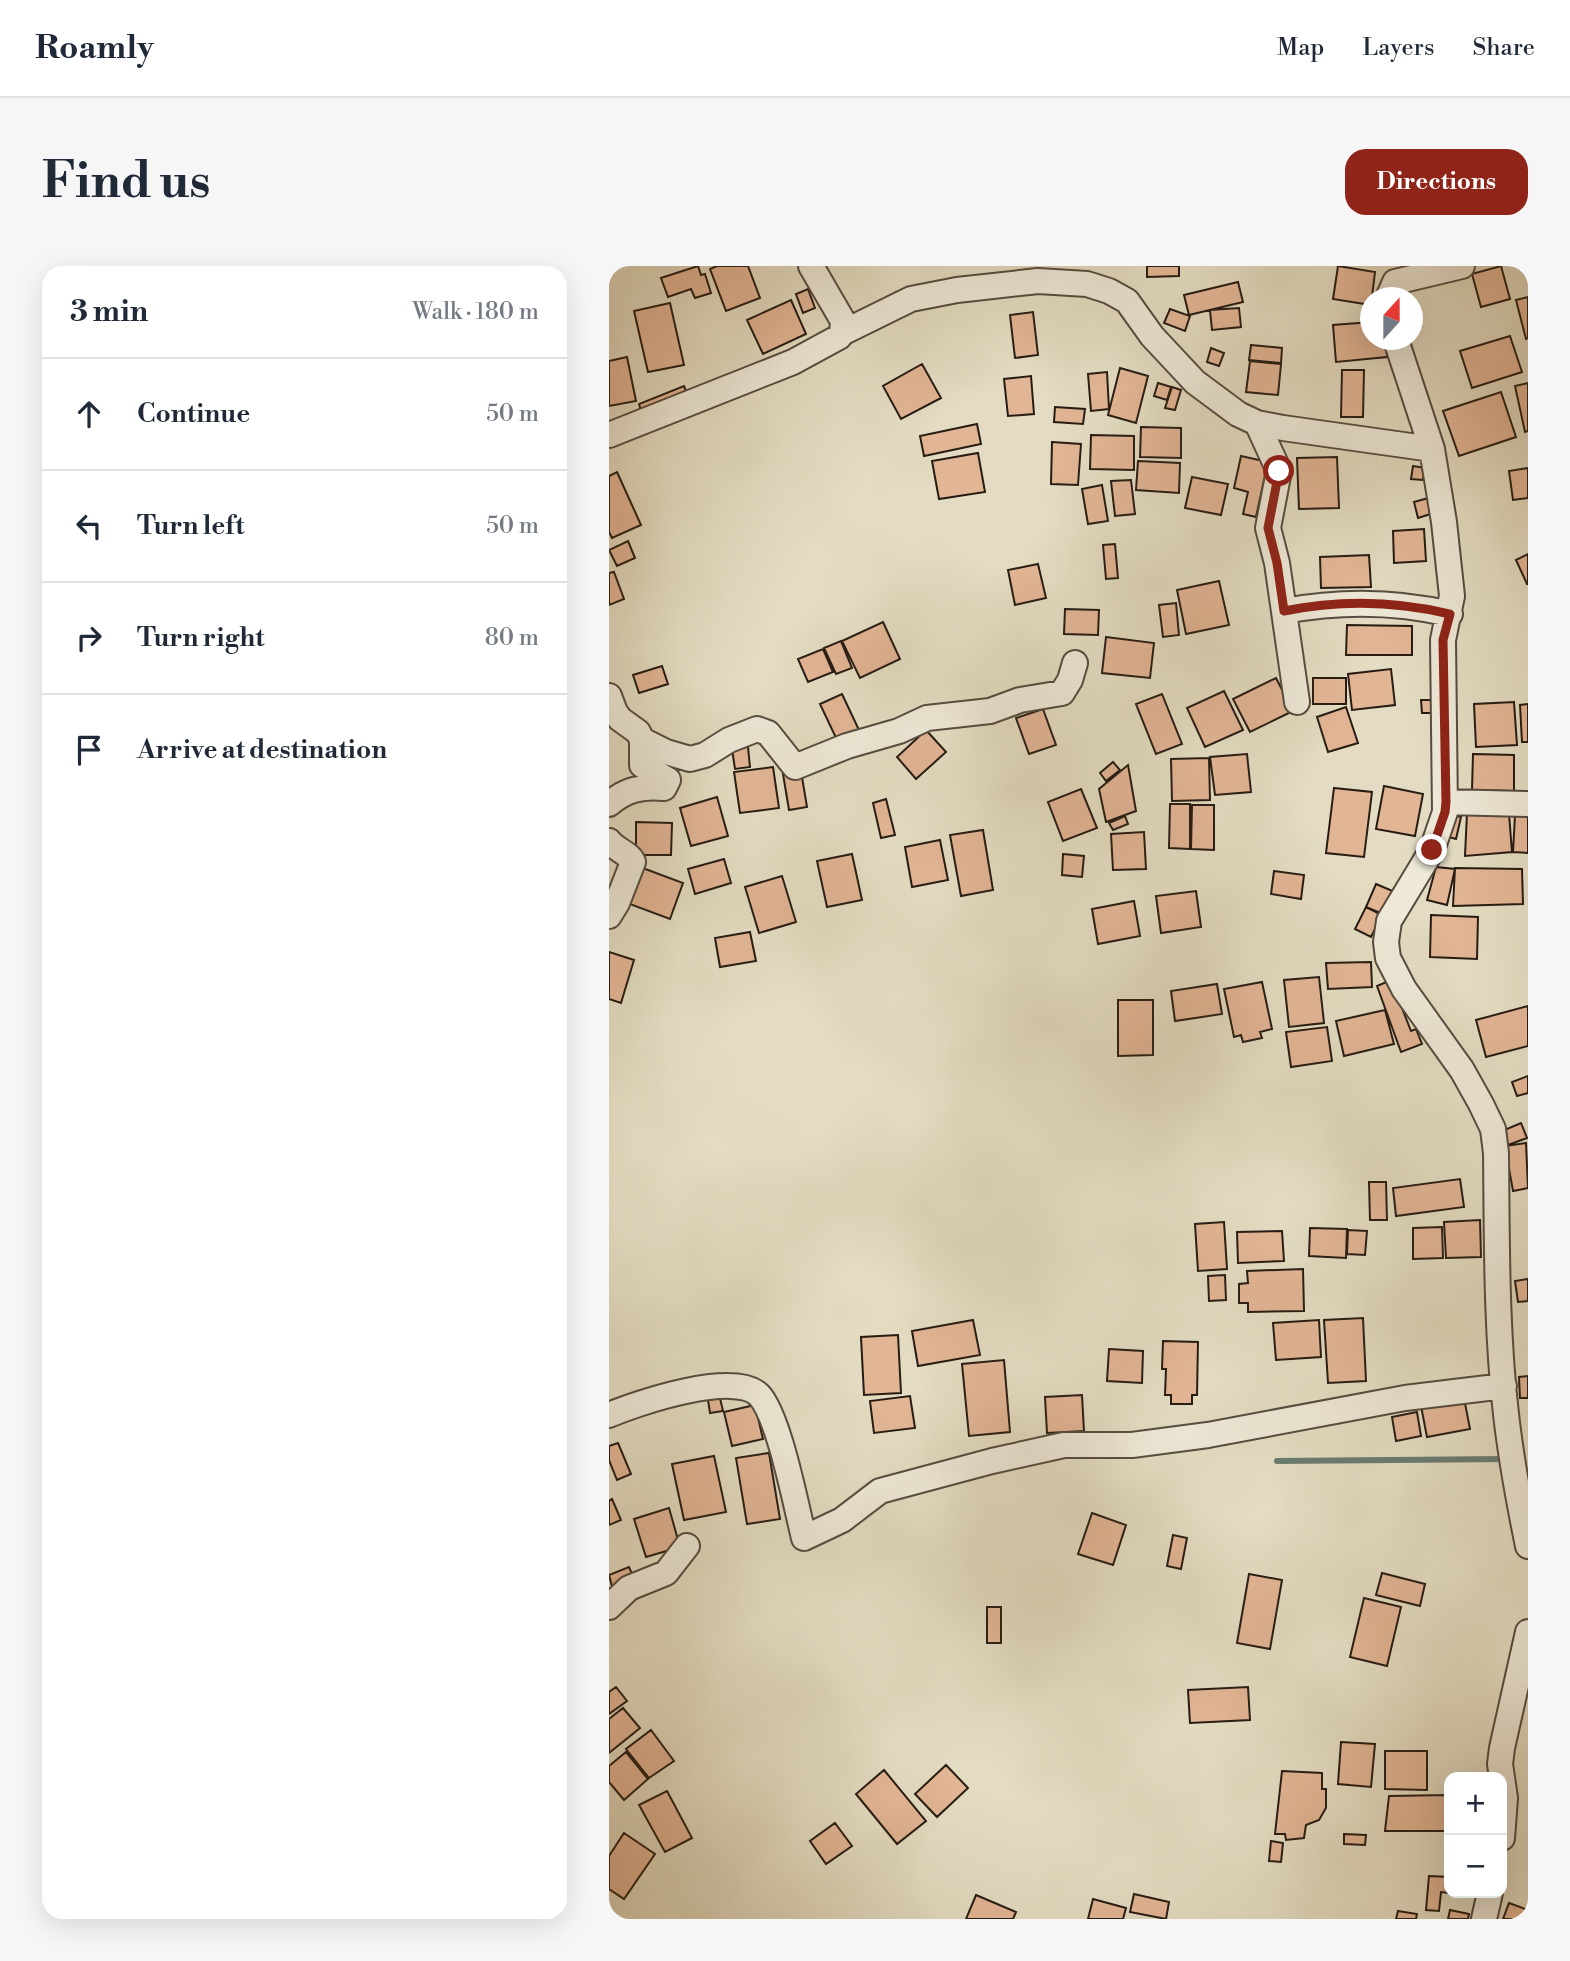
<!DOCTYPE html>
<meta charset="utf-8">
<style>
body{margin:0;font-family:"Libre Bodoni",serif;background:#f6f6f7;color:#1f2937}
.controls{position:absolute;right:21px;bottom:21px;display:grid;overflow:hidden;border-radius:14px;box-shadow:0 7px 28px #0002}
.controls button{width:63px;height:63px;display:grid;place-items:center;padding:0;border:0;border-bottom:2px solid #e0e1e3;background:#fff;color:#1f2937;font:35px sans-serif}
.compass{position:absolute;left:751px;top:21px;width:63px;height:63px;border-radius:50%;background:#fff;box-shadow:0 7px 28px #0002;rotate:21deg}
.stop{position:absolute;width:21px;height:21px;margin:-16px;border:5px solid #8f2418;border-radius:50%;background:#fff}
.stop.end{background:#8f2418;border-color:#fff;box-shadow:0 2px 7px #0008}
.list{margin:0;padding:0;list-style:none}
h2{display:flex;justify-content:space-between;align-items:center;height:91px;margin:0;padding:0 28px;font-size:30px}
h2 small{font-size:23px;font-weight:400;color:#747a83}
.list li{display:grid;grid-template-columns:46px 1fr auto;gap:21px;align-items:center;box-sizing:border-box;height:112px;padding:0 28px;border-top:2px solid #e0e1e3}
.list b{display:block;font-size:26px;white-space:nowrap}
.list em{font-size:23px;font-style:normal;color:#747a83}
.icon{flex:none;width:38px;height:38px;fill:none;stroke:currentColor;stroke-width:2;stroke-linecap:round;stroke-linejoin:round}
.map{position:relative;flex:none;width:919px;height:1653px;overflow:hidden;border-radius:21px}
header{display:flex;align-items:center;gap:42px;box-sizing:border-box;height:98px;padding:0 35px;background:#fff;border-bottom:2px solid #e0e1e3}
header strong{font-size:33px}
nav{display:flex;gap:38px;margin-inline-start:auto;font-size:24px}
.intro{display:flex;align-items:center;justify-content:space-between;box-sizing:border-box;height:168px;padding:0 42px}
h1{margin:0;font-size:49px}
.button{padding:18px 32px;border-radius:21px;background:#8f2418;color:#fff;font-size:24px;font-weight:700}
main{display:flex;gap:42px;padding:0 42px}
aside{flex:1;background:#fff;border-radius:21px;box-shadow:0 7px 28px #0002}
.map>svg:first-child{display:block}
</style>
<header>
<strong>Roamly</strong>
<nav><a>Map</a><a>Layers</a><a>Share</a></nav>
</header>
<div class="intro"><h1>Find us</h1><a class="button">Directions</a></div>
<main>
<aside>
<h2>3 min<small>Walk · 180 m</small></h2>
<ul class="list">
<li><svg class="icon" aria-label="ahead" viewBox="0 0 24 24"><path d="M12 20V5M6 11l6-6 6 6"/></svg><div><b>Continue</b></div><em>50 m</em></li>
<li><svg class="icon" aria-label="left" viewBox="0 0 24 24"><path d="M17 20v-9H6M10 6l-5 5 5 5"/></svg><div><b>Turn left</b></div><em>50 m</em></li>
<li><svg class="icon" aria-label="right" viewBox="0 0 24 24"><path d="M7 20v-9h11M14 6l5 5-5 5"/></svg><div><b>Turn right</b></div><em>80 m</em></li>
<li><svg class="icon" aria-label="arrive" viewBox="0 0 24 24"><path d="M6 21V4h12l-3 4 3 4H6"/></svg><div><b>Arrive at destination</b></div></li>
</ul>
</aside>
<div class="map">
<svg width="919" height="1653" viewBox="0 0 919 1653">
<rect width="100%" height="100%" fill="#e3dcc2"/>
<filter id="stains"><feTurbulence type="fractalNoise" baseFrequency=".00286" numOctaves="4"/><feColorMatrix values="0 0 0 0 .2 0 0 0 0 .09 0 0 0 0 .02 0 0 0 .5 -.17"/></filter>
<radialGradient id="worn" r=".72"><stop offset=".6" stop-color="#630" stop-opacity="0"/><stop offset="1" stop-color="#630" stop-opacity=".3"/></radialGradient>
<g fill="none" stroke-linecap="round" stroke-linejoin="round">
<path stroke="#697c72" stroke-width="6" d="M 668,1195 L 897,1193"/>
</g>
<path fill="#e2b595" stroke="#271c13" stroke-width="2" d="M 89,0 L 92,9 L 96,8 L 102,27 L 86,32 L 82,23 L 59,31 L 52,12 Z
M 108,0 L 139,0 L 151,32 L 117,45 L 101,3 Z
M 538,0 L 570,0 L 570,10 L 538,11 Z
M 729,0 L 766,6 L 762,39 L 724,33 Z
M 892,0 L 901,33 L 872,41 L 863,8 Z
M 629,16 L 634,36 L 580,49 L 575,29 Z
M 199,23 L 206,42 L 194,47 L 187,28 Z
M 919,31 L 919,72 L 917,73 L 907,34 Z
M 182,34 L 197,68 L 154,88 L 138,54 Z
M 61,37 L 75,99 L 39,106 L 25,45 Z
M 630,42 L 632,61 L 603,64 L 601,44 Z
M 561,43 L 581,50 L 576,65 L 555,57 Z
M 424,46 L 429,89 L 406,92 L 401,49 Z
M 762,56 L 762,74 L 777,74 L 778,91 L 727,96 L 724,59 Z
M 901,70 L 913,106 L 863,122 L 851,85 Z
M 642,79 L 673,82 L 672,97 L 640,94 Z
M 602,82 L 615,87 L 610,100 L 598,96 Z
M 18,91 L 27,135 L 0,140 L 0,95 Z
M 641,95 L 672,98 L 669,129 L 637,126 Z
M 313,98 L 332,132 L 292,153 L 274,120 Z
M 511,102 L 539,110 L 527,157 L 499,149 Z
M 733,104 L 755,104 L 754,151 L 732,151 Z
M 498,106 L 500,143 L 482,145 L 479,108 Z
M 422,110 L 425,148 L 399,150 L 395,113 Z
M 549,117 L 562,121 L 558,134 L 545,130 Z
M 919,117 L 919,165 L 916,166 L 906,120 Z
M 75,120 L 79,130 L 33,148 L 30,138 Z
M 563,121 L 572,124 L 566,144 L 556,142 Z
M 892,126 L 907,171 L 850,190 L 834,145 Z
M 446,141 L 476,143 L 474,158 L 445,156 Z
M 368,158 L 372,178 L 315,190 L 311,170 Z
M 532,161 L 572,162 L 572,192 L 531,191 Z
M 482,169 L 525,170 L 525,204 L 481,203 Z
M 443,176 L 472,178 L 469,219 L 442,218 Z
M 369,187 L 376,226 L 330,233 L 323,195 Z
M 632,190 L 659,196 L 647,251 L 634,248 L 639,226 L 625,222 Z
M 728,191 L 730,242 L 690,243 L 688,192 Z
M 529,195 L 571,197 L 570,227 L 527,224 Z
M 804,200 L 816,202 L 814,214 L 802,213 Z
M 919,202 L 919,232 L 904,234 L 900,205 Z
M 8,206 L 32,259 L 3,272 L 0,266 L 0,210 Z
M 583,211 L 619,218 L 612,249 L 576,242 Z
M 522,214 L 526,248 L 506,250 L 502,215 Z
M 493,219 L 499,255 L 479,258 L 473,223 Z
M 823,231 L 828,246 L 809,252 L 805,236 Z
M 815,263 L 817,295 L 785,297 L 784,265 Z
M 19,275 L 26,292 L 8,300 L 0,284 Z
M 506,278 L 509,312 L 497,313 L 494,279 Z
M 919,288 L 919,318 L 918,318 L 907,294 Z
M 760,289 L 762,321 L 712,322 L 711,291 Z
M 429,298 L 437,332 L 406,339 L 399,304 Z
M 5,306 L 15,333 L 0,339 L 0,307 Z
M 610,315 L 620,359 L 577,368 L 568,324 Z
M 567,337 L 570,369 L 554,371 L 550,339 Z
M 456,343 L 490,344 L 489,369 L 455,368 Z
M 274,356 L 291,393 L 251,412 L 233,375 Z
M 738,359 L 803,360 L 803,389 L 737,389 Z
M 497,371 L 545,377 L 541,412 L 493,407 Z
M 232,375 L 243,402 L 227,408 L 215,382 Z
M 214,383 L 224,406 L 199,416 L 189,393 Z
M 53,400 L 59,418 L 30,427 L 24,409 Z
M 782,403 L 786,439 L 743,444 L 739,408 Z
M 667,412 L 684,445 L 641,466 L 624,433 Z
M 704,412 L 737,412 L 737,438 L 704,438 Z
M 615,425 L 634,464 L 596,481 L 578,442 Z
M 233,428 L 250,464 L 228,474 L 211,438 Z
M 553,428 L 573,478 L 547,488 L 527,438 Z
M 812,434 L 829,434 L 829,447 L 813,447 Z
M 905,436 L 908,479 L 867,481 L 865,438 Z
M 919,438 L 919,476 L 913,476 L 911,439 Z
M 737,441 L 749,477 L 719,486 L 708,451 Z
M 434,443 L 447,479 L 420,488 L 407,452 Z
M 317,464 L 337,486 L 307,513 L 288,491 Z
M 139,481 L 141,501 L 126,503 L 123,483 Z
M 638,488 L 642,526 L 606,529 L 601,491 Z
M 864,488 L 905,489 L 905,525 L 863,524 Z
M 600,492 L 601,534 L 563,535 L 562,493 Z
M 504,496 L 511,504 L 497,515 L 491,507 Z
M 519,499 L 527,545 L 497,556 L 490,523 Z
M 164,501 L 170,542 L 131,547 L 125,506 Z
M 192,505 L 198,541 L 180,544 L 174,508 Z
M 775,520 L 814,528 L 806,570 L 767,563 Z
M 725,522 L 763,526 L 755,591 L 717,587 Z
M 472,523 L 488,562 L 454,575 L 439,536 Z
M 108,531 L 119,570 L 82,580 L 71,542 Z
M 277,533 L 286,569 L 272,572 L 264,537 Z
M 561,538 L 581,538 L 581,583 L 560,582 Z
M 583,539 L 605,539 L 605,584 L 582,583 Z
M 858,547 L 900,548 L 903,586 L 856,590 Z
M 841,548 L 852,551 L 847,573 L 836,570 Z
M 906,549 L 919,550 L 919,587 L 904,586 Z
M 516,550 L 519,558 L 504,564 L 500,557 Z
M 27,556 L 63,557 L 62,589 L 27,589 Z
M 374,564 L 384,624 L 352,630 L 341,569 Z
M 535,566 L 537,603 L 504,604 L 502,568 Z
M 331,574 L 339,614 L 303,621 L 296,581 Z
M 243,588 L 253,634 L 218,641 L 208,595 Z
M 454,588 L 475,590 L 473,611 L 453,609 Z
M 115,593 L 122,617 L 86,628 L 79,603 Z
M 31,601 L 74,617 L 61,653 L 18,637 Z
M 827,601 L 846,603 L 838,639 L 818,634 Z
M 846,602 L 913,603 L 914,638 L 844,640 Z
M 665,605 L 695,609 L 692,633 L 662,628 Z
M 173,610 L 187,656 L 150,667 L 136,621 Z
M 767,618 L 786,626 L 776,649 L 757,641 Z
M 587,625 L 592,661 L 552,667 L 547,630 Z
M 525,635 L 531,670 L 489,678 L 483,643 Z
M 757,641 L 773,649 L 762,671 L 746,663 Z
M 822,649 L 869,651 L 868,693 L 821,691 Z
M 141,666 L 147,695 L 111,701 L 106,672 Z
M 0,686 L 25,694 L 12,737 L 0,733 Z
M 762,696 L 763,721 L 719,723 L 717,697 Z
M 710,711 L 715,757 L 680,761 L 675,714 Z
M 782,714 L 802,765 L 807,763 L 813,778 L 792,786 L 768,720 Z
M 653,716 L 663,763 L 651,766 L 653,772 L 634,776 L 632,769 L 625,771 L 615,723 Z
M 608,718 L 613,748 L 566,755 L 562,725 Z
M 509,734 L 544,734 L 544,789 L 509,790 Z
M 919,740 L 919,780 L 877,791 L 867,754 Z
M 776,744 L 785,778 L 735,790 L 727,755 Z
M 718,761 L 723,795 L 682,801 L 677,766 Z
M 919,810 L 919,827 L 908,830 L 903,816 Z
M 912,857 L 918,872 L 899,879 L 893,865 Z
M 917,877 L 919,922 L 904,925 L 896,880 Z
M 851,913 L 855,941 L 787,950 L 784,922 Z
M 760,916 L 777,916 L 778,954 L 761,954 Z
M 871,954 L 872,991 L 837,992 L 835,956 Z
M 615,956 L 618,1003 L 589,1005 L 586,958 Z
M 833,961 L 834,992 L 804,993 L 804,962 Z
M 701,962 L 738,963 L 737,992 L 700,990 Z
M 739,964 L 758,965 L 756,989 L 738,988 Z
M 673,965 L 675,995 L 629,997 L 628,966 Z
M 694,1003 L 695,1045 L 639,1046 L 639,1037 L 630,1037 L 630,1018 L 639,1017 L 638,1005 Z
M 616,1009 L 617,1034 L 600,1035 L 599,1010 Z
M 919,1013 L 919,1035 L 909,1036 L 906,1015 Z
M 754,1052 L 757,1115 L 719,1117 L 715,1054 Z
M 364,1054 L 371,1089 L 309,1100 L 303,1065 Z
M 710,1054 L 712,1091 L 667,1094 L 664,1057 Z
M 289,1069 L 292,1127 L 255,1129 L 252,1071 Z
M 554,1075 L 589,1076 L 588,1129 L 583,1129 L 583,1138 L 562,1138 L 562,1129 L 556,1129 L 557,1103 L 553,1103 Z
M 500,1083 L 534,1085 L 533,1117 L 498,1115 Z
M 395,1094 L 401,1166 L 360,1170 L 353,1098 Z
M 919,1110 L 919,1132 L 911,1132 L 910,1111 Z
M 473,1129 L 475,1165 L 438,1167 L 436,1131 Z
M 301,1130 L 306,1162 L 265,1167 L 261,1135 Z
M 111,1132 L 114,1145 L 101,1147 L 99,1134 Z
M 855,1132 L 861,1163 L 818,1171 L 812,1140 Z
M 146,1139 L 154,1173 L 123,1180 L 115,1146 Z
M 808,1146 L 812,1170 L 787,1175 L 783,1151 Z
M 9,1177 L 22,1208 L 8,1214 L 0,1194 L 0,1180 Z
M 160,1187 L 171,1253 L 138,1258 L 127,1192 Z
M 105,1190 L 117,1246 L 75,1254 L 63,1198 Z
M 3,1233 L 12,1254 L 0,1259 L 0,1235 Z
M 60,1242 L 71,1281 L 37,1291 L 25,1253 Z
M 483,1247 L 517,1259 L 504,1299 L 469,1288 Z
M 564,1269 L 578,1272 L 572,1303 L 558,1300 Z
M 20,1301 L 26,1315 L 4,1324 L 0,1309 Z
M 773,1307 L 816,1318 L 811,1340 L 767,1329 Z
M 640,1308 L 673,1314 L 661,1383 L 628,1377 Z
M 755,1332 L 792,1341 L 778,1400 L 741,1391 Z
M 378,1341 L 392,1341 L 392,1377 L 378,1377 Z
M 7,1421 L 18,1435 L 0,1448 L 0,1426 Z
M 639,1421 L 641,1454 L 581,1457 L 579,1424 Z
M 14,1442 L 31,1462 L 0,1487 L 0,1453 Z
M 42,1464 L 65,1495 L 40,1512 L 17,1483 Z
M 732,1476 L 766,1478 L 762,1521 L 729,1518 Z
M 776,1485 L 818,1485 L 818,1524 L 776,1523 Z
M 17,1486 L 39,1513 L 15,1534 L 0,1516 L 0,1500 Z
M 337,1499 L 359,1522 L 328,1551 L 306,1528 Z
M 275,1504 L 317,1555 L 288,1578 L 247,1528 Z
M 673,1505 L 713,1507 L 713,1523 L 717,1523 L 717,1542 L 710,1554 L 697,1559 L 695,1572 L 677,1574 L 676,1568 L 666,1568 Z
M 58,1525 L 83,1572 L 56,1586 L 30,1539 Z
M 840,1529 L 840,1565 L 776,1565 L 780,1530 Z
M 226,1557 L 243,1580 L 217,1598 L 201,1575 Z
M 15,1567 L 46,1588 L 15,1633 L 0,1623 L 0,1590 Z
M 735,1568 L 757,1569 L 756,1579 L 735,1578 Z
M 662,1575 L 674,1577 L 672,1596 L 660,1595 Z
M 820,1610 L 840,1611 L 840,1627 L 832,1626 L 830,1645 L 817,1644 Z
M 525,1628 L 560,1636 L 557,1653 L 521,1646 Z
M 367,1629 L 407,1646 L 404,1653 L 357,1653 Z
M 484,1633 L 517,1642 L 514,1653 L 479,1653 Z
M 900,1637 L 919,1644 L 919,1653 L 894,1653 Z
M 841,1644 L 860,1648 L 859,1653 L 839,1653 Z
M 789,1645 L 808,1648 L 807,1653 L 787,1653 Z"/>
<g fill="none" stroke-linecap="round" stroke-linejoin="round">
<g stroke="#564c3f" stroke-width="28">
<path id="minor" d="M 202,0 L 234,55 L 233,67
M 779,32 L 786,16 L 853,0
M 787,74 L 823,183 L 835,256 L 843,330 L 834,374 L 836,546 L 823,584 L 780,655 L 777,676 L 779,692 L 795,723 L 853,804 L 872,838 L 884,863 L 887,887 C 888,974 887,1062 897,1148 C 902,1193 910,1236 919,1280
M 648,157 L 670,205 L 659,262 L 668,297 L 688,436
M 0,169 L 184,96 L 230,71 L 233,67 L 302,33 L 348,24 L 429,15 L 478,18 L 500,25 L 518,35 L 543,70 L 586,116 L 629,148 L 648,157 L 674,162 L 823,183
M 675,345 C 729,335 787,335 841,348
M 0,430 L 6,446 L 11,453 L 29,466 L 33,474 L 33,499 L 59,514 L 55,522 C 34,520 17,523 0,538
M 33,474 L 57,486 L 81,493 L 96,489 L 120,474 L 148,463 L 159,467 L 186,501 L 238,480 L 290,465 L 318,452 L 381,445 L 411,434 L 453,427 L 461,414 L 466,397
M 837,536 L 919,538
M 0,575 C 7,584 20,587 24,596 L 8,637 L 0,650
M 0,1149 C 28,1137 126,1104 150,1129 C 170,1150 187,1240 195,1272 L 233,1254 L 271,1225 L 383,1195 L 455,1179 L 523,1179 L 599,1169 L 796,1132 L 895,1120
M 0,1341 L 20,1322 L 57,1307 L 78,1280
M 893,1572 L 896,1532 L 891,1498 L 893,1482 L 919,1366
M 875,1653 L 881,1627"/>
</g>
<use href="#minor" stroke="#ede8d7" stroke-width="24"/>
</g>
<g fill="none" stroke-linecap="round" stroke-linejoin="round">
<path stroke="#8f2418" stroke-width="9" d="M 670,205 L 659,262 L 668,297 L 675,345 C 729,334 787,335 841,348 L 834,374 L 837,536 L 836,546 L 823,584"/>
</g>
<rect width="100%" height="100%" filter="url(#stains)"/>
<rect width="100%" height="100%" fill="url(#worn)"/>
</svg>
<div class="controls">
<button>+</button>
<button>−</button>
</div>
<svg class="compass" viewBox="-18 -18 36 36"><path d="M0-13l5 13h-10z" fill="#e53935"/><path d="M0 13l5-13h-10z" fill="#747a83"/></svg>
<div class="stop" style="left:670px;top:205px"></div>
<div class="stop end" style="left:823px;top:584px"></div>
</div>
</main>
